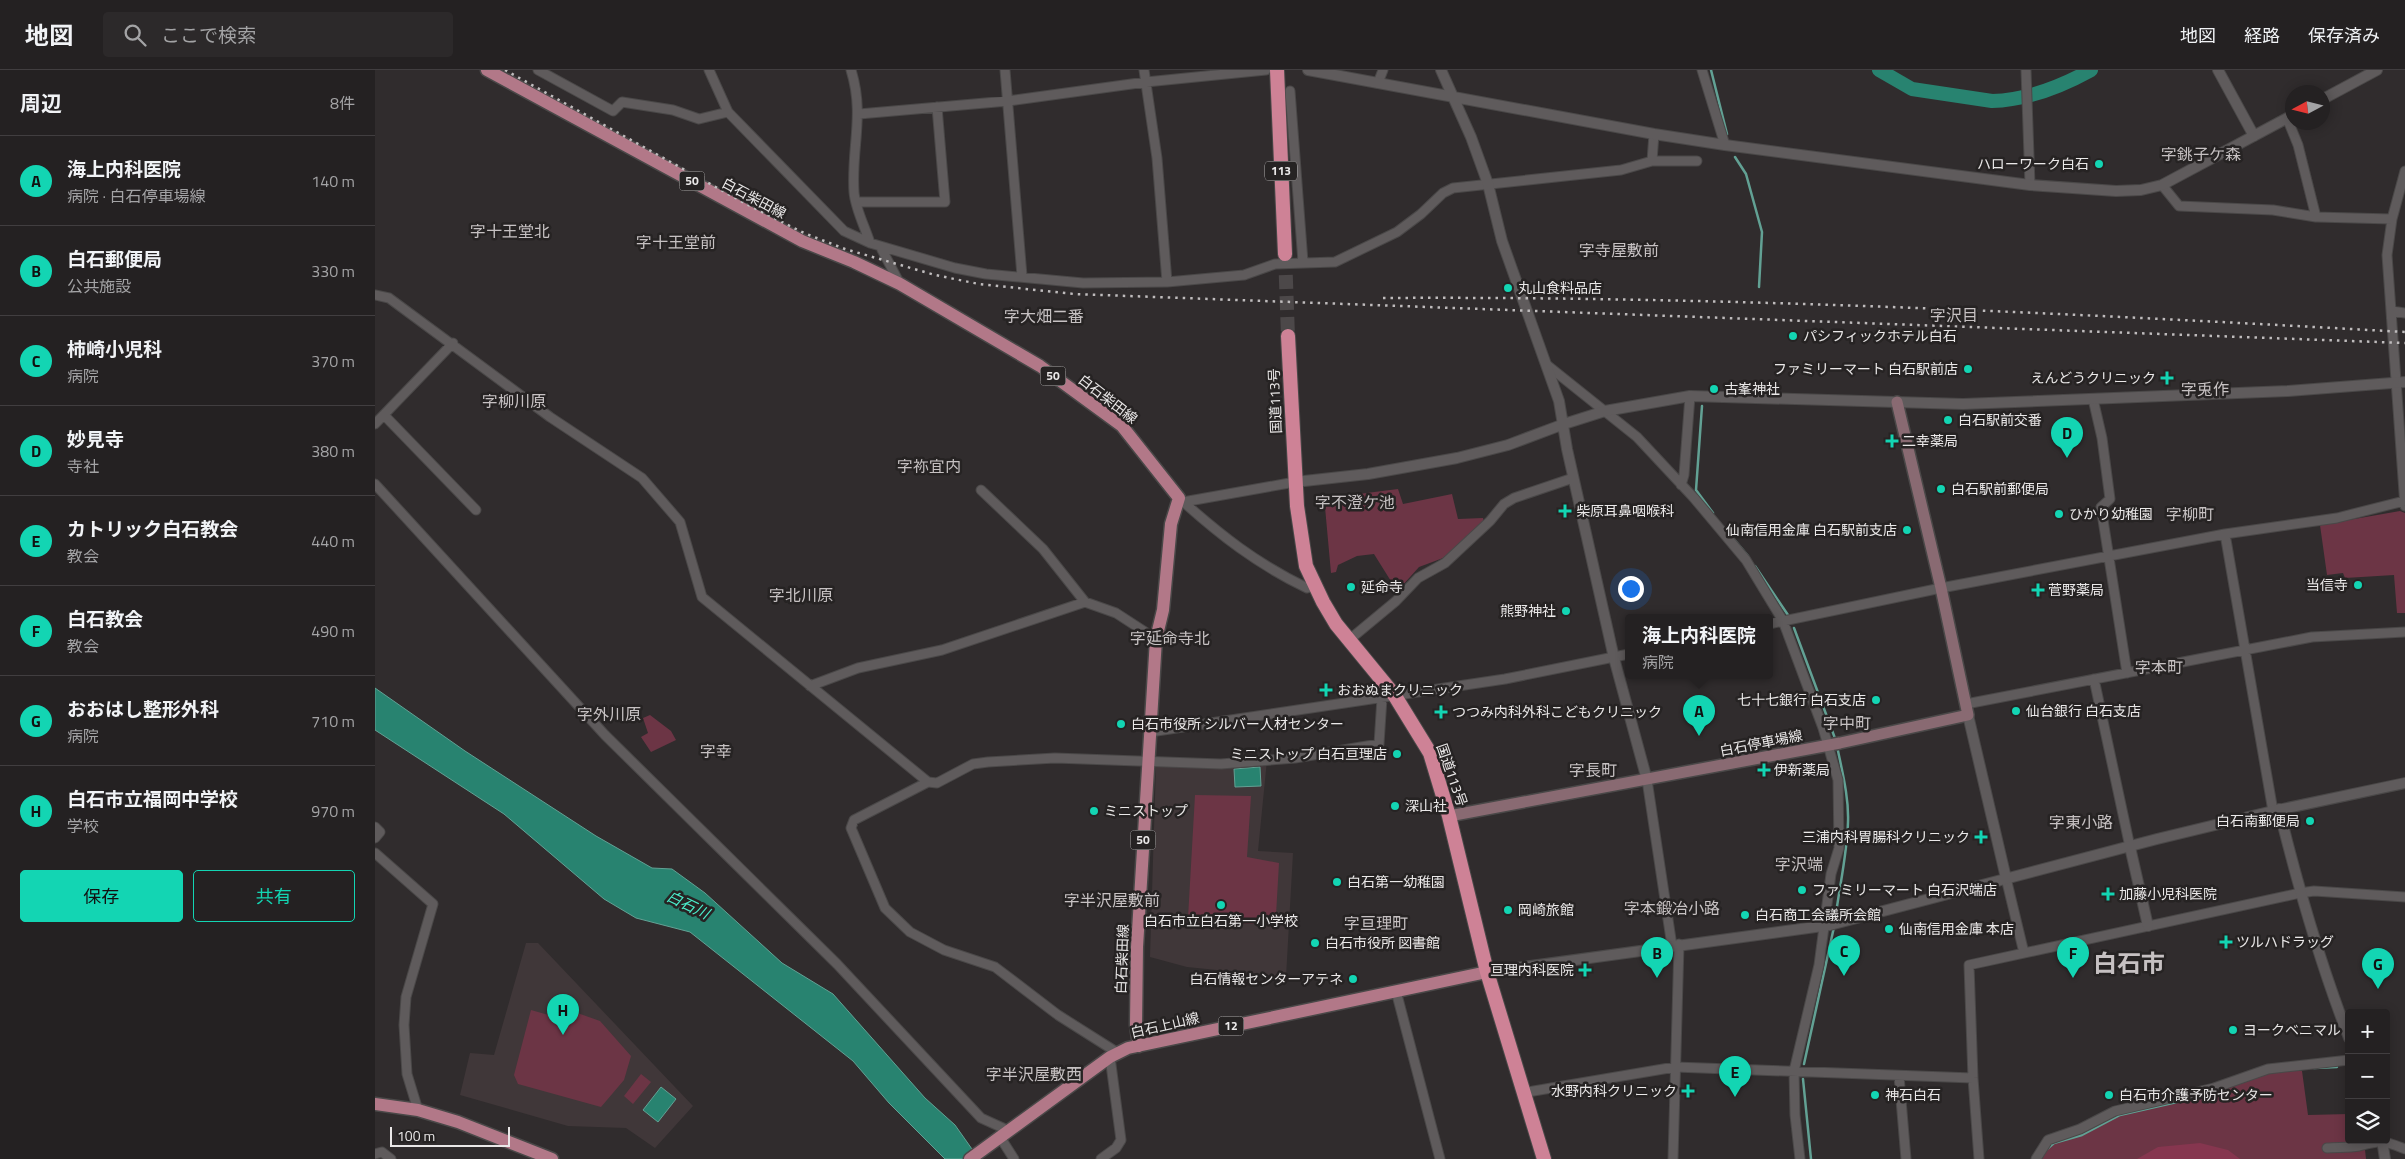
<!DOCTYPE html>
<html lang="ja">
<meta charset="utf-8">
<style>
body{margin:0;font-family:"Titillium Web","Noto Sans JP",sans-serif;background:#2c292a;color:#f1f3f6}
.controls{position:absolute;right:15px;bottom:15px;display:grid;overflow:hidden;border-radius:5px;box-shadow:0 2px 12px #0003}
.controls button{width:45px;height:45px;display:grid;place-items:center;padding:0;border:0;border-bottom:1px solid #413e40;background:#242122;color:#f1f3f6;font:25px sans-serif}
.compass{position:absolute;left:1910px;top:15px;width:45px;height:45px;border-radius:50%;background:#242122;box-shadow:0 2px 12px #0003;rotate:263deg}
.scale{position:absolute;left:15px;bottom:12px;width:120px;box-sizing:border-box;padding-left:5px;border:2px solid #eae8e8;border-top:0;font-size:14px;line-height:18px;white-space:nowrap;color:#eae8e8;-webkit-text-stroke:4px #262323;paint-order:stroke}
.you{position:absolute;left:1255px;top:518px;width:18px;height:18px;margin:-12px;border:4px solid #fff;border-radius:50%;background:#1a73e8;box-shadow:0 0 0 8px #1a73e833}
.badge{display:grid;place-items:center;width:32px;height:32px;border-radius:50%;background:#13d5b3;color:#111;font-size:16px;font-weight:700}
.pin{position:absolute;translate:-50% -41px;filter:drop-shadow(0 1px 2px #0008)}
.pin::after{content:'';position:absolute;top:26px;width:18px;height:15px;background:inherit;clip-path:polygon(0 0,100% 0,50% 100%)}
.popup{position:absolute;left:1250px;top:544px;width:148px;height:65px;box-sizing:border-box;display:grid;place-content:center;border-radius:5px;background:#242122;filter:drop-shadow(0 1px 4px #0005);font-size:16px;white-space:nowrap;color:#a3a3a5}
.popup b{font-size:19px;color:#f1f3f6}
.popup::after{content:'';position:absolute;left:50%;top:100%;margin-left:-10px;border:10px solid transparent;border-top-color:#242122}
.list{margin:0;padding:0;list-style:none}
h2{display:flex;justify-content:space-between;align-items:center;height:65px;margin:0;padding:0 20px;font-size:21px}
h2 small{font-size:16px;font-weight:400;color:#a3a3a5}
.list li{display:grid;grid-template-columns:32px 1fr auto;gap:15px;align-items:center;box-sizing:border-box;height:90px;padding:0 20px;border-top:1px solid #413e40}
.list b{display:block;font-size:19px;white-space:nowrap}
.list p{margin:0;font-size:16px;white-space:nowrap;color:#a3a3a5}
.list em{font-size:16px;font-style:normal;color:#a3a3a5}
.actions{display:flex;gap:10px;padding:15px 20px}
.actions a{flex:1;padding:11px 0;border:1px solid #13d5b3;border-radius:5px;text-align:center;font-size:18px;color:#13d5b3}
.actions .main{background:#13d5b3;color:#111}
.icon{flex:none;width:28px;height:28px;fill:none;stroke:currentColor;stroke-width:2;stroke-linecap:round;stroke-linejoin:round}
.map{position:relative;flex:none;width:2030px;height:1089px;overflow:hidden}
header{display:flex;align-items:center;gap:30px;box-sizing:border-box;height:70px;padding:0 25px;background:#242122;border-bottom:1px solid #413e40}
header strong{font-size:24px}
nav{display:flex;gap:28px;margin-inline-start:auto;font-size:18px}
.search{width:350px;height:45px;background:#2c292a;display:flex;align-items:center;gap:12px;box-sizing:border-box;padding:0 18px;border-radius:5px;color:#a3a3a5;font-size:19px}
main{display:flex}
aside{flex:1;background:#242122}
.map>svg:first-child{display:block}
</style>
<header>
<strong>地図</strong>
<div class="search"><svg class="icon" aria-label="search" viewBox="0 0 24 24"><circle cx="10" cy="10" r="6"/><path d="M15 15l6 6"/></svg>ここで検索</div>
<nav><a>地図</a><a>経路</a><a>保存済み</a></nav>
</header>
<main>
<aside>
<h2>周辺<small>8件</small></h2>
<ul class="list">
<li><span class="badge">A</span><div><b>海上内科医院</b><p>病院 · 白石停車場線</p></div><em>140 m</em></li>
<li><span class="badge">B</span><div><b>白石郵便局</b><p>公共施設</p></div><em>330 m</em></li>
<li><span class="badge">C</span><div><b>柿崎小児科</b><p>病院</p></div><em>370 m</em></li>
<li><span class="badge">D</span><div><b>妙見寺</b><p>寺社</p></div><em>380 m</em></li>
<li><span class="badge">E</span><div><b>カトリック白石教会</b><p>教会</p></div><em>440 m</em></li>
<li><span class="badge">F</span><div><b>白石教会</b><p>教会</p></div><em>490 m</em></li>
<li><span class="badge">G</span><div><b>おおはし整形外科</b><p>病院</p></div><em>710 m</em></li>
<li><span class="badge">H</span><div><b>白石市立福岡中学校</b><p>学校</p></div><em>970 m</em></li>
</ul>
<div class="actions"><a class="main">保存</a><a>共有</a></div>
</aside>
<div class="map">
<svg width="2030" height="1089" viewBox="0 0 2030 1089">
<rect width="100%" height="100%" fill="#302c2d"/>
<path fill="#403739" d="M 892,690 L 883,781 L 918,783 L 911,907 L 812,897 L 775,887 L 781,694 Z
M 151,873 L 163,873 L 318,1036 L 280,1078 L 251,1058 L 193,1056 L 85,1025 L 95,983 L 119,985 Z"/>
<path fill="#6c3545" d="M 1023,419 L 1028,434 L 1077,424 L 1083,449 L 1108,448 L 1109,453 L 1068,488 L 1044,497 L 1026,517 L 1019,516 L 999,484 L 982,486 L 963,495 L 961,502 L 956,503 L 950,437 L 968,426 Z
M 2025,441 L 2030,443 L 2030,543 L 2022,543 L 2019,505 L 1970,508 L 1968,503 L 1952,505 L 1945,455 Z
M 275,645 L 296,661 L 301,670 L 276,682 L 266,667 L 273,663 L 268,648 Z
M 820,725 L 876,726 L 872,787 L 904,793 L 901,845 L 877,854 L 813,848 Z
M 156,940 L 184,948 L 194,940 L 225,951 L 256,986 L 249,1010 L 226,1037 L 143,1014 L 139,1005 Z
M 1905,997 L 1927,1001 L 1933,1045 L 1974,1044 L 1974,1070 L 1989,1070 L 1991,1089 L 1661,1089 L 1670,1074 L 1740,1041 Z
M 266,1004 L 276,1012 L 258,1034 L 249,1026 Z"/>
<path fill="#86364f" d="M 1825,1073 L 1853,1080 L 1865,1089 L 1762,1089 L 1783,1077 Z"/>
<path fill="#288370" stroke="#62a194" d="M 0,618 L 90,681 L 221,766 L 277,798 L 297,799 L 330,823 L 407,893 L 458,924 L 550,1028 L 580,1055 L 604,1089 L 570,1089 L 514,1033 L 478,991 L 315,862 L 261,848 L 229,829 L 129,744 L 0,660 Z
M 885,697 L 886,716 L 860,717 L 859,699 Z
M 286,1017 L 301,1029 L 283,1052 L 268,1040 Z"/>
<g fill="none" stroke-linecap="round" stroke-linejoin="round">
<path stroke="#62a194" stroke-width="2.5" d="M 1336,0 L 1352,64
M 1360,87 L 1371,104 L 1387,162 L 1384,217
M 1327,336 L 1321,420 L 1338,443
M 1357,467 L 1373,486
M 1380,496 L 1413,545
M 1419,558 L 1461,671
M 1460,851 C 1464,818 1472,786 1473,752 C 1474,727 1467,701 1462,676
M 1429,994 L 1459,857
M 1939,998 L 1962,997
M 1428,1009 L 1436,1089
M 1672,1079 L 1679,1073 L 1707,1065 L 1745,1045 L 1850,1021"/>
<path stroke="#288370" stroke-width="14" d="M 1504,0 L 1537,19 L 1617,31 C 1651,30 1687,16 1716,0"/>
<path stroke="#4c4849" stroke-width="14" stroke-dasharray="14 7" stroke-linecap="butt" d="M 910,184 L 913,266"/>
<g stroke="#4a4848" stroke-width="11">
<path id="minor" d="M 163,0 L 238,41 L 247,32 L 298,40 L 324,49 L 353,42
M 334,0 L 353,42 L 469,161 L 495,173 L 580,198 L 611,204 L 708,213 L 792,212 L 869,205 L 900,194 L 960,192 L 1022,162 L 1046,144 L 1068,123 L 1078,118 L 1246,100 L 1277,91 L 1322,91
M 476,0 C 490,45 476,78 479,122 C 480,138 490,157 495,173
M 630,0 L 647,206
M 769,0 L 782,88 L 792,212
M 1327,0 L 1350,75
M 1651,0 L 1655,115
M 1003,13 L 1008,0
M 915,21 L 928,192
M 484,44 L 633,31 L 771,12 L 891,0
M 1912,48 L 1923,75 L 1941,147
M 1277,91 L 1279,64
M 1787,115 L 1804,136 L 1898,140 L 1941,147 L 2017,149
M 481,132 L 570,132 L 562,37
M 505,176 L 525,214
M 0,225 L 14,228 L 175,347 L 267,408 L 305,452 L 327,527 L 553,712
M 2017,241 L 2030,243
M 1172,295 L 1262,367 L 1319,428 L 1371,490 L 1408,551 L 1448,658 L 1463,710 L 1464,778 L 1456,804 L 1444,895 L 1419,1001 L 1420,1045 L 1425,1089
M 1718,329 L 1727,368 L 1735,429 L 1726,437 L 1752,603
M 9,345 L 101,440
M 0,354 L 78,273
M 0,414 L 230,665 L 462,894 L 606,1048 L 628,1058 L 631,1062
M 1306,415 L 1309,405 L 1315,326
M 606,420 L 668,479 L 710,532 L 741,543 L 781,569
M 804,428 C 845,465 882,494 932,518 L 939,516
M 808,432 L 920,412
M 2030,436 L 2012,185 L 2017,149 L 2030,101
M 1850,464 L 1898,741
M 1394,554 L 1566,518 L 1850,464 L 1962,448 L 2029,431
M 974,570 L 1021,531 L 1043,508 L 1070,493 L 1115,451 L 1129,434 L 1139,428 L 1198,408
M 1719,609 L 1755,777
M 435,616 L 483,598 L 567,580 L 710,532
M 1591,634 L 1937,567 L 2030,562
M 775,662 L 1130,609 L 1254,584
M 1272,710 L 1297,876
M 0,757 L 5,762 L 0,768
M 0,783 L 58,834 L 31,927 L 29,955 L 32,1004 L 43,1040
M 1631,808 L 1649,883
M 1021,921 L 1065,1089
M 743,983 L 683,945 L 620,897 L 569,880 L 535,862 L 510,838 L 476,758 L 479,750 L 553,712 L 562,713 L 598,694 L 613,692 L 680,688 L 846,694 L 920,688 L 1004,674 L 1007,628
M 1524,1006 L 1531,1089
M 1147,1023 L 1300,997 L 1598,1008
M 625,1067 L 639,1089
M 1952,1078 C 1962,1077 1974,1078 1984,1076 C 2008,1070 2007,1070 2030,1079
M 0,1084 L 7,1082 L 16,1089
M 726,1089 L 741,1078 L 746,1070 L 735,987
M 1298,1089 L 1304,874
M 1604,1089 L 1598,1008 L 1594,895 L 1925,823 L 1939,821 L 2030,827
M 1661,1089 L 1673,1070 L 1705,1059 L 1740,1041 L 1839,1018 L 1893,999 L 1974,990"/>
</g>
<g stroke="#4a4848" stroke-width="12">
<path id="tertiary" d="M 933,0 L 1279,64 L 1350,75 L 1655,115 L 1741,121 L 1766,120 L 1787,115 L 1918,45
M 1066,0 L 1096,67 L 1113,114 L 1127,171 L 1184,331 L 1192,379 L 1239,588 L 1272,710
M 1843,0 L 1879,66
M 1948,29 L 2002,0
M 920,412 L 993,404 L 1082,388 L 1133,375 L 1189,354 L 1230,341 L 1315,326 L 1588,334 L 1913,321 L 2030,312
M 1593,645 L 1631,808
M 1904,739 C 1923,817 1945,893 1974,968
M 1755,777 L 1773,856
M 1112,902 L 1455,855 L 1782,769 L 1898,741 L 2030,713
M 2007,1070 L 2010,1089"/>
</g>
<g stroke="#4a4848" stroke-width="14">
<path id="secondary" d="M 1074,746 L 1465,673 L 1593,645 L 1566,518 L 1522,332"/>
</g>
<g stroke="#4a4848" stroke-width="15">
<path id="primary" d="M 112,0 L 427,171 L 479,192 L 525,214 L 665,296 L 747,356 L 804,428 L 796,454 L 788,540 L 781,569 L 762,877 L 761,955 L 764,976
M 0,1034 L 43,1040 L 83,1052 L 177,1089
M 595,1089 L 735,987 L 753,978 L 1112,902"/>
</g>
<g stroke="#4a4848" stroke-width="16">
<path id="trunk" d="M 902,0 L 910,184
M 913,266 L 922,436 L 931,496 L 948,532 L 961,554 L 1020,626 L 1055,683 L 1074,746 L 1112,902 L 1169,1089"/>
</g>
<use href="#minor" stroke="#5f5b5c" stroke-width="9"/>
<use href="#tertiary" stroke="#5f5b5c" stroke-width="10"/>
<use href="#secondary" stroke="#896a72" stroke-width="11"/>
<use href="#primary" stroke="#b27888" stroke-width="12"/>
<use href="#trunk" stroke="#ce8296" stroke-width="14"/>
<path stroke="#bfbcbd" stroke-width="2.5" stroke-dasharray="2.5 5" stroke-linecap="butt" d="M 130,0 L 373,135 L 429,163 L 470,179 L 560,205 L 604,214 L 699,224 L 2030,273
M 1008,228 C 1349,226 1690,243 2030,262"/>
</g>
<g fill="#13d5b3" stroke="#262323" stroke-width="2">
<circle cx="1724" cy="94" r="5"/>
<circle cx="1133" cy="218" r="5"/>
<circle cx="1418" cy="266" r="5"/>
<circle cx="1593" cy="299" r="5"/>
<path d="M1789.5 300.5h5v5h5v5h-5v5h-5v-5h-5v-5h5z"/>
<circle cx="1339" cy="319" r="5"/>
<circle cx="1573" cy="350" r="5"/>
<path d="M1514.5 363.5h5v5h5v5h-5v5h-5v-5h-5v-5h5z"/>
<circle cx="1566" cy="419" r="5"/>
<path d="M1187.5 433.5h5v5h5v5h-5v5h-5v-5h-5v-5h5z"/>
<circle cx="1684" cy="444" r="5"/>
<circle cx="1532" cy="460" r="5"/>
<circle cx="1983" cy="515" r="5"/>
<circle cx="976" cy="517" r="5"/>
<path d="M1660.5 512.5h5v5h5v5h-5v5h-5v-5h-5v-5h5z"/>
<circle cx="1191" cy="541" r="5"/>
<path d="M948.5 612.5h5v5h5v5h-5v5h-5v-5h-5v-5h5z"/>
<circle cx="1501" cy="630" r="5"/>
<circle cx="1641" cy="641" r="5"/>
<path d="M1063.5 634.5h5v5h5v5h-5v5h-5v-5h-5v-5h5z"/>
<circle cx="746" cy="654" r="5"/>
<circle cx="1022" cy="684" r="5"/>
<path d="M1386.5 692.5h5v5h5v5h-5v5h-5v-5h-5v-5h5z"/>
<circle cx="1020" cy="736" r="5"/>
<circle cx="719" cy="741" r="5"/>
<circle cx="1935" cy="751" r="5"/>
<path d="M1603.5 759.5h5v5h5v5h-5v5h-5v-5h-5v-5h5z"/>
<circle cx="962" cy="812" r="5"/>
<circle cx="1427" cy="820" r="5"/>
<path d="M1730.5 816.5h5v5h5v5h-5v5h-5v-5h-5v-5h5z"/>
<circle cx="846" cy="835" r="5"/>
<circle cx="1133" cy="840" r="5"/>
<circle cx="1370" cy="845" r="5"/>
<circle cx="1514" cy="859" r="5"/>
<path d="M1848.5 864.5h5v5h5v5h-5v5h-5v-5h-5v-5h5z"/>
<circle cx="940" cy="873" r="5"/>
<path d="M1207.5 892.5h5v5h5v5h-5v5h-5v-5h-5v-5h5z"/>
<circle cx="978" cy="909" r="5"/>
<circle cx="1858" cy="960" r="5"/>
<path d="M1310.5 1013.5h5v5h5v5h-5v5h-5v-5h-5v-5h5z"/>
<circle cx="1500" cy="1025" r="5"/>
<circle cx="1734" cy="1025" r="5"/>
</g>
<g text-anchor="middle" stroke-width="5" stroke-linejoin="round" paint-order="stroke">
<g fill="#262323" stroke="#afadad" stroke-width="1">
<rect x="890" y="91.5" width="32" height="19" rx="4"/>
<rect x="304.5" y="101.5" width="25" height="19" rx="4"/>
<rect x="665.5" y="296.5" width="25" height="19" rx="4"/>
<rect x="755.5" y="760.5" width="25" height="19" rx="4"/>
<rect x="843.5" y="946.5" width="25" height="19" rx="4"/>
</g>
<g font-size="12" font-weight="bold" fill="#eae8e8">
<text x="906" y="105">113</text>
<text x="317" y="115">50</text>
<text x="678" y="310">50</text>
<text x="768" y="774">50</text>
<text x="856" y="960">12</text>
</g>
<g font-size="14" fill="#eae8e8" stroke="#262323" text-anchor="start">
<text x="1714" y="99" text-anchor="end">ハローワーク白石</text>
<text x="1143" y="223">丸山食料品店</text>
<text x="1428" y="271">パシフィックホテル白石</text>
<text x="1583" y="304" text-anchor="end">ファミリーマート 白石駅前店</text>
<text x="1781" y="313" text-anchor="end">えんどうクリニック</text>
<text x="1349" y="324">古峯神社</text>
<text x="1583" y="355">白石駅前交番</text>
<text x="1527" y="376">二幸薬局</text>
<text x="1576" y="424">白石駅前郵便局</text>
<text x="1201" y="446">柴原耳鼻咽喉科</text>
<text x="1694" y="449">ひかり幼稚園</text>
<text x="1522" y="465" text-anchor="end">仙南信用金庫 白石駅前支店</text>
<text x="1973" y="520" text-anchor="end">当信寺</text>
<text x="986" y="522">延命寺</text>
<text x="1673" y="525">菅野薬局</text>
<text x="1181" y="546" text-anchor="end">熊野神社</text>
<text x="962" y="625">おおぬまクリニック</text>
<text x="1491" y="635" text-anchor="end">七十七銀行 白石支店</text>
<text x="1651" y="646">仙台銀行 白石支店</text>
<text x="1077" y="647">つつみ内科外科こどもクリニック</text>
<text x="756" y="659">白石市役所 シルバー人材センター</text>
<text x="1012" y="689" text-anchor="end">ミニストップ 白石亘理店</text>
<text x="1399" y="705">伊新薬局</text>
<text x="1030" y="741">深山社</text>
<text x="729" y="746">ミニストップ</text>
<text x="1925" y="756" text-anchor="end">白石南郵便局</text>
<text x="1595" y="772" text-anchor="end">三浦内科胃腸科クリニック</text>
<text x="972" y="817">白石第一幼稚園</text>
<text x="1437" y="825">ファミリーマート 白石沢端店</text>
<text x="1744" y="829">加藤小児科医院</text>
<text x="1143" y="845">岡崎旅館</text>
<text x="1380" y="850">白石商工会議所会館</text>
<text x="846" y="856" text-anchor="middle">白石市立白石第一小学校</text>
<text x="1524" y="864">仙南信用金庫 本店</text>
<text x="1861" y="877">ツルハドラッグ</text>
<text x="950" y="878">白石市役所 図書館</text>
<text x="1199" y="905" text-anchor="end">亘理内科医院</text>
<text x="968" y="914" text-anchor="end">白石情報センターアテネ</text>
<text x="1868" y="965">ヨークベニマル</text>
<text x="1302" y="1026" text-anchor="end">水野内科クリニック</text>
<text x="1510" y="1030">神石白石</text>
<text x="1744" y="1030">白石市介護予防センター</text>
</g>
<g font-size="14" fill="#eae8e8" stroke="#262323">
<text transform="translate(379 128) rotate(28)" y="5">白石柴田線</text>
<text transform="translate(733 329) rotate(38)" y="5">白石柴田線</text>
<text transform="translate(900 331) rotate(-92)" y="5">国道113号</text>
<text transform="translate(1386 673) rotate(-11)" y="5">白石停車場線</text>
<text transform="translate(1077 705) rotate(71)" y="5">国道113号</text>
<text transform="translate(747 889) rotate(-88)" y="5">白石柴田線</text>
<text transform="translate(790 955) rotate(-13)" y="5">白石上山線</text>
</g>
<g font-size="15" font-style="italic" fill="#4beecc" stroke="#262323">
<text transform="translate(313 835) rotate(26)" y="5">白石川</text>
</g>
<g font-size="16" fill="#c6c1c2" stroke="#262323">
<text x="1826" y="90">字銚子ケ森</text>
<text x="135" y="167">字十王堂北</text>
<text x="301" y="178">字十王堂前</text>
<text x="1244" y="186">字寺屋敷前</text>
<text x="1579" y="251">字沢目</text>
<text x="669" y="252">字大畑二番</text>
<text x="1830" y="325">字兎作</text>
<text x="139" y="337">字柳川原</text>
<text x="554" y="402">字祢宜内</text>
<text x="980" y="438">字不澄ケ池</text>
<text x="1815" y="450">字柳町</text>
<text x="426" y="531">字北川原</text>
<text x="795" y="574">字延命寺北</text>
<text x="1784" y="603">字本町</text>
<text x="234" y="650">字外川原</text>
<text x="1472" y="659">字中町</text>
<text x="341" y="687">字幸</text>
<text x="1218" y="706">字長町</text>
<text x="1706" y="758">字東小路</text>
<text x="1424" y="800">字沢端</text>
<text x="737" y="836">字半沢屋敷前</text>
<text x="1297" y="844">字本鍛冶小路</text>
<text x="1001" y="859">字亘理町</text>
<text x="659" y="1010">字半沢屋敷西</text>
</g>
<g font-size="24" font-weight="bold" fill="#c6c1c2" stroke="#262323">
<text x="1754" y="902">白石市</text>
</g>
</g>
</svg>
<div class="controls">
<button>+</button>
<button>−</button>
<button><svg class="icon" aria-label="layers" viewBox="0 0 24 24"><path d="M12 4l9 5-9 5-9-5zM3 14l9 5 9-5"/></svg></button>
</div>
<svg class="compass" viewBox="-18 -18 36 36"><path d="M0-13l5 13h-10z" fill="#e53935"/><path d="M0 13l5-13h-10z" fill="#a3a3a5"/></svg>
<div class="scale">100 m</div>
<div class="you"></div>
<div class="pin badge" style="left:1324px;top:666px">A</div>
<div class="popup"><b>海上内科医院</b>病院</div>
<div class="pin badge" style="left:1282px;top:908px">B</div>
<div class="pin badge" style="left:1469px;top:906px">C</div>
<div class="pin badge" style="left:1692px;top:388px">D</div>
<div class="pin badge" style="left:1360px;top:1027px">E</div>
<div class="pin badge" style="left:1698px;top:908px">F</div>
<div class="pin badge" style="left:2003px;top:919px">G</div>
<div class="pin badge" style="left:188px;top:965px">H</div>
</div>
</main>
